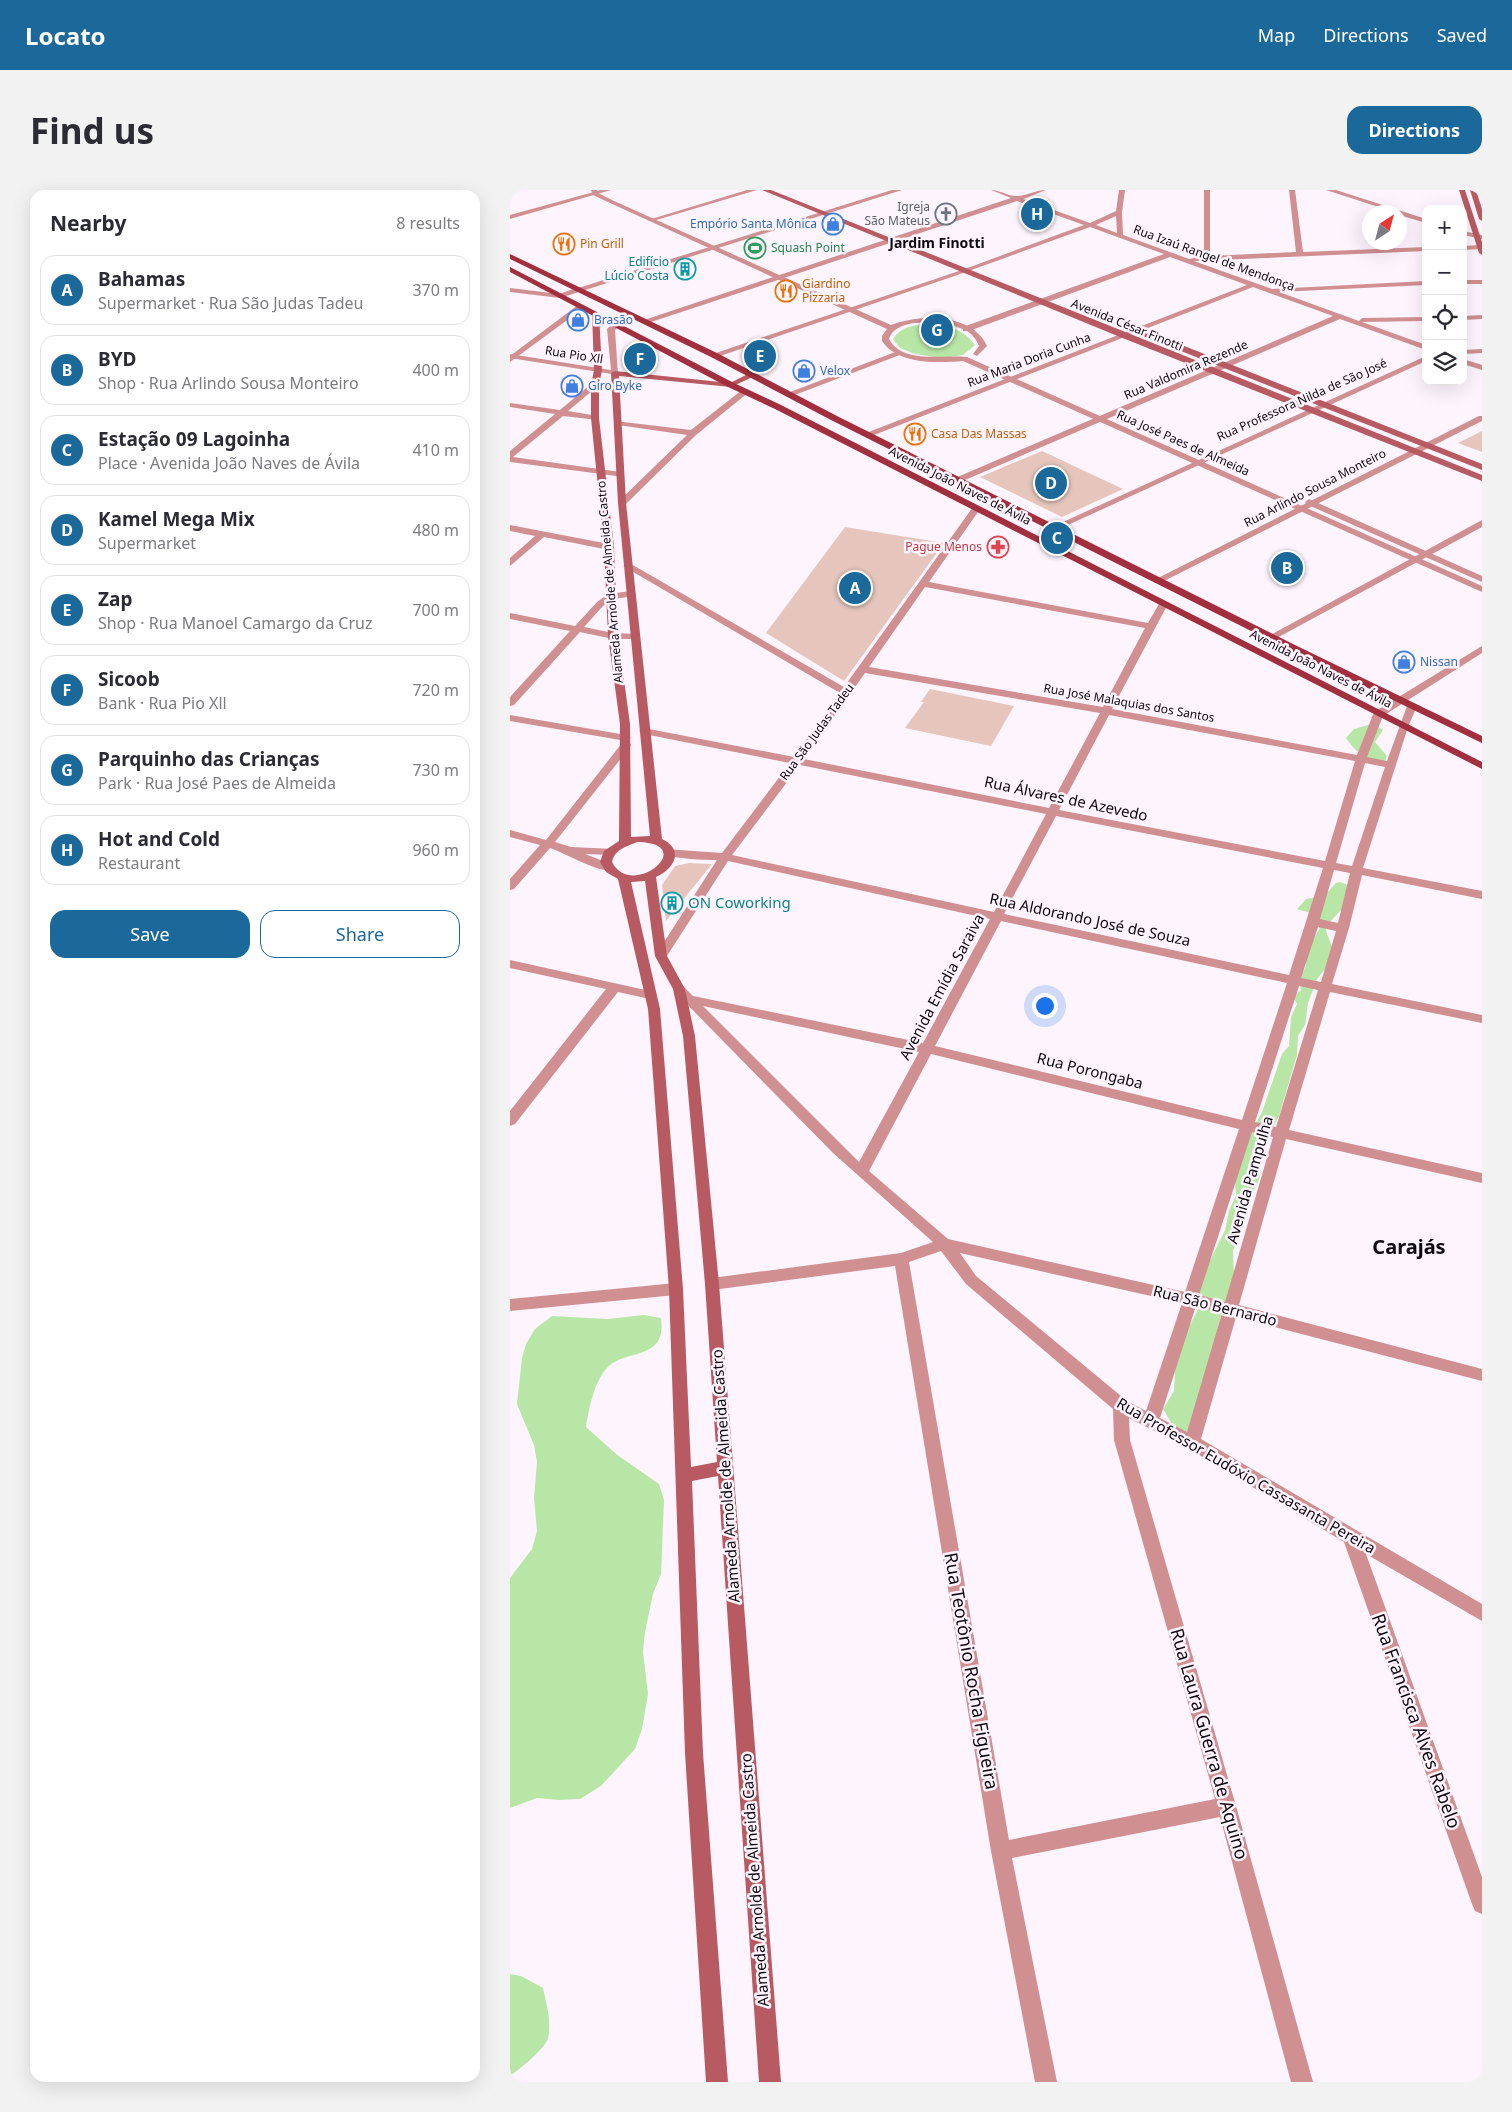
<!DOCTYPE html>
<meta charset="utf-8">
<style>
body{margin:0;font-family:"Noto Sans",sans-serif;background:#f2f2f3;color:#2b2b33}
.controls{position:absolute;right:15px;top:15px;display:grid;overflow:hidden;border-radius:10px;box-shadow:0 5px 20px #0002}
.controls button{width:45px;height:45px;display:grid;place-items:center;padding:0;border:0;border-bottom:1px solid #e1e1e2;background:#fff;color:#2b2b33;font:25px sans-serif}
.compass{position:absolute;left:852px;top:15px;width:45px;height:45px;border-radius:50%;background:#fff;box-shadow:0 5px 20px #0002;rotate:36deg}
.you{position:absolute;left:534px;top:815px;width:18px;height:18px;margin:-12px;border:4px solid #fff;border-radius:50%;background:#1a73e8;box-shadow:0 0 0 8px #1a73e833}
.badge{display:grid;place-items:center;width:32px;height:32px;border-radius:50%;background:#1b699b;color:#fff;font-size:16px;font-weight:700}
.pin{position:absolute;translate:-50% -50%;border:2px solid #fff;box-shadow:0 1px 5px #0006}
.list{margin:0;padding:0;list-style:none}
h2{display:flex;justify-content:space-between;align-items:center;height:65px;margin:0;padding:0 20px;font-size:21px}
h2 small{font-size:16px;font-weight:400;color:#7c7c81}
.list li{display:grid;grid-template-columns:32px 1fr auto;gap:15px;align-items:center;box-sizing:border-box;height:70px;margin:0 10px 10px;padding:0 10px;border:1px solid #e1e1e2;border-radius:15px}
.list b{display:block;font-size:19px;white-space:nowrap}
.list p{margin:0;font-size:16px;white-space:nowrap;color:#7c7c81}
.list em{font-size:16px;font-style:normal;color:#7c7c81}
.actions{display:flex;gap:10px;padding:15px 20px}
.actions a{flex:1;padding:11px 0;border:1px solid #1b699b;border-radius:15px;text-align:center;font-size:18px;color:#1b699b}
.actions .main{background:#1b699b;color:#fff}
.icon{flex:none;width:28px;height:28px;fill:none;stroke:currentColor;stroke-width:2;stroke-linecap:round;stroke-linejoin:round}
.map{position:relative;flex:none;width:972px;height:1892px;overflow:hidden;border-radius:15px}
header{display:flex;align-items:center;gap:30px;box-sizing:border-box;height:70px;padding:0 25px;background:#1b699b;color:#fff}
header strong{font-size:24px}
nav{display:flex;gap:28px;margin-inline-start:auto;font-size:18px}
.intro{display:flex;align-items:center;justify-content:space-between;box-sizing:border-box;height:120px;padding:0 30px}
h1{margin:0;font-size:35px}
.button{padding:12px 22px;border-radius:15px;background:#1b699b;color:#fff;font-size:18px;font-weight:700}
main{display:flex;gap:30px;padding:0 30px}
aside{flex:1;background:#fff;border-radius:15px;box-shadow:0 5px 20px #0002}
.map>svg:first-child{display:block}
</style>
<header>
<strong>Locato</strong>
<nav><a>Map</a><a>Directions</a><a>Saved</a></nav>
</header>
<div class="intro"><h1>Find us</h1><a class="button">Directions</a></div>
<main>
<aside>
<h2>Nearby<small>8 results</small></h2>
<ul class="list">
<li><span class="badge">A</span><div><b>Bahamas</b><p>Supermarket · Rua São Judas Tadeu</p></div><em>370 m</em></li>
<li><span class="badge">B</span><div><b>BYD</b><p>Shop · Rua Arlindo Sousa Monteiro</p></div><em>400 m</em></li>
<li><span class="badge">C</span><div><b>Estação 09 Lagoinha</b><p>Place · Avenida João Naves de Ávila</p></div><em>410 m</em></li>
<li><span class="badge">D</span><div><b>Kamel Mega Mix</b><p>Supermarket</p></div><em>480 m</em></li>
<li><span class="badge">E</span><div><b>Zap</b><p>Shop · Rua Manoel Camargo da Cruz</p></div><em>700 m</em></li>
<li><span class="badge">F</span><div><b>Sicoob</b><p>Bank · Rua Pio Xll</p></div><em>720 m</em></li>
<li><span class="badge">G</span><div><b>Parquinho das Crianças</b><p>Park · Rua José Paes de Almeida</p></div><em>730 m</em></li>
<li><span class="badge">H</span><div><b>Hot and Cold</b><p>Restaurant</p></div><em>960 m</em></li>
</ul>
<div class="actions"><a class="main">Save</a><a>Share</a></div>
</aside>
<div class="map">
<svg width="972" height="1892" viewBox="0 0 972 1892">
<rect width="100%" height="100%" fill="#fdf4fe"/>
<path fill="#b8e6a6" d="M 419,134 C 438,136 454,139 465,155 L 453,165 L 431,168 L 405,164 L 390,158 L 383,149 C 392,136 404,135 419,134 Z
M 862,534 L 873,540 L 865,552 L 877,566 L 875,571 C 858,572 845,562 836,548 L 844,539 Z
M 830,692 L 838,695 L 836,715 L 816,736 L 816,741 L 823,759 L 816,778 L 807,789 L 798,813 L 795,835 L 788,846 L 787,865 L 769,926 L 753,955 L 750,987 L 740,1010 L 733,1036 L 723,1061 L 724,1088 L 711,1125 L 682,1238 L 673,1244 L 666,1241 L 653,1219 L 664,1201 L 666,1163 L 688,1119 C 690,1110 686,1102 689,1093 L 715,1040 L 719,1021 L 726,1005 L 725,993 L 733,956 L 752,922 L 772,864 L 779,856 L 781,827 L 787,814 L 783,807 L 791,800 L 789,787 C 800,774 794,774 798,760 C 800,753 806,745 810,738 L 804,731 L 810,726 L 787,719 L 796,709 L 814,706 L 826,693 Z
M 134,1125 L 151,1128 C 157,1172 116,1158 97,1178 C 84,1192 79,1218 76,1237 L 106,1264 L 149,1294 L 154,1310 L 151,1384 L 143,1404 L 135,1442 L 133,1462 L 138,1504 L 132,1539 L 125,1559 L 91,1596 L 70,1609 L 49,1610 L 27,1608 L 0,1618 L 0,1388 L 22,1359 L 27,1341 L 24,1308 L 27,1272 L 24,1255 L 7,1214 L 12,1168 L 16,1154 L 25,1139 L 42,1126 L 97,1129 Z
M 0,1784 L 11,1786 L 33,1798 C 36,1813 42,1832 38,1848 C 35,1859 10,1879 0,1886 Z"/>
<path fill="#e6c6bc" d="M 972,241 L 972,262 L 948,253 Z
M 532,261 L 613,299 L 552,327 L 470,287 Z
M 335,337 L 434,353 L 334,491 L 256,443 Z
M 420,499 L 504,516 L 481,556 L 395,538 L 414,512 L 411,512 Z
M 179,673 L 202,674 L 156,731 L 152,695 L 165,676 Z"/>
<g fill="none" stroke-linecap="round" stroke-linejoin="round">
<path fill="#d08f91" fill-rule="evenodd" d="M 91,0 L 101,0 L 0,29 L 0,25 Z
M 237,0 L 247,0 L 143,31 L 138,30 Z
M 382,0 L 392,0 L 72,101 L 65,99 Z
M 481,0 C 490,0 500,7 508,6 C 518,5 526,0 536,0 L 513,9 L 580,33 L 606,21 L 609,0 L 615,0 L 612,22 L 613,45 L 679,69 L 694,66 L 694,0 L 700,0 L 700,66 L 786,62 L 779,0 L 785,0 L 793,62 L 916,57 L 916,61 L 684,71 L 762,99 L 916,91 L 916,95 L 769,102 L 849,131 L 852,128 L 916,127 L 916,131 L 852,132 L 916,155 L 916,160 L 830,129 L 448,293 L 445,292 L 445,288 L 823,126 L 743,97 L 359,247 L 355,245 L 356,243 L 737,95 L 660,67 L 459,141 L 453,141 L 453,137 L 654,64 L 580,37 L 456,82 L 207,167 L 200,165 L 452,80 L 574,35 L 507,11 L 138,133 L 131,131 L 501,8 ZM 606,26 L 607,43 L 586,35 Z
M 816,0 L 826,0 L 916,29 L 916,33 L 889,25 L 889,22 L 884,22 Z
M 953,41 L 972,45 L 972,49 L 953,45 Z
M 970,55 L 972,55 L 972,59 L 953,60 L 953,56 Z
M 953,90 L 972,90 L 972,94 L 953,94 Z
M 68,115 L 75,117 L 0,172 L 0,166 Z
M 972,125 L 972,129 L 953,130 L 953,126 Z
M 972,159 L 972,163 L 953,164 L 953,160 Z
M 388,161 L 395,163 L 282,206 L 275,204 Z
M 916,166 L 916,171 L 547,340 L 541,340 L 540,338 Z
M 953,169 L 972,175 L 972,180 L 953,174 Z
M 82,193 L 89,195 L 58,221 L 88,226 L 88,230 L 53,226 L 3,267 L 111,282 L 114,283 L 114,287 L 0,272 L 0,261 L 45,224 L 0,217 L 0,213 L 50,220 Z
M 232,200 L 239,202 L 186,245 L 115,315 L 109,315 L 109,311 L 177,245 L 108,235 L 105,235 L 105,231 L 181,240 Z
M 969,226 L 972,226 L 972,231 L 652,392 L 649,393 L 644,390 Z
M 466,316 L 470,319 L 419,392 L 638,433 L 650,412 L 653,411 L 658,414 L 602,519 L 847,565 L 864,522 L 972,456 L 972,463 L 873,526 L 857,567 L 877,571 L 897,516 L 902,513 L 907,516 L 898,537 L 853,678 L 972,701 L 972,709 L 852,685 L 839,738 L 822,794 L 972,825 L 972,833 L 820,802 L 779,940 L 972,983 L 972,993 L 776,949 L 729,1115 L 972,1179 L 972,1191 L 726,1127 L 691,1249 L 972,1414 L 972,1431 L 856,1364 L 972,1687 L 972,1724 L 965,1721 L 962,1714 L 834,1352 L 676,1257 L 619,1228 L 620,1250 L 726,1616 L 803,1892 L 781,1892 L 710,1627 L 502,1668 L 547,1892 L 525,1892 L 481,1661 L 385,1076 L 202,1100 L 197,1098 L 195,1094 L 197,1090 L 202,1088 L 391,1063 L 423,1052 L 323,963 L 165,802 L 163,799 L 165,796 L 173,796 L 183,806 L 413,853 L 480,729 L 218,671 L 155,769 L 147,769 L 145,766 L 207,670 C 189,670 172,669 155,665 L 153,662 L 155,659 L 212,663 L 280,573 L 134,544 L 129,541 L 134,538 L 284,567 L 330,503 L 113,376 L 118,373 L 121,374 L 334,497 L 463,317 ZM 415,397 L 635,438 L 593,517 L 359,477 ZM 355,483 L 590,523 L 539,618 L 294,569 ZM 599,525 L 845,571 L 815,671 L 549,620 ZM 855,573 L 875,577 L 842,676 L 826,673 ZM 290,575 L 536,624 L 484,722 L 222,665 ZM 546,626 L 813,678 L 779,785 L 494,724 ZM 824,680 L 840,683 L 828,733 L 810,729 ZM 491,731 L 777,793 L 732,930 L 425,856 ZM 808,737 L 826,741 L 811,792 L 791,788 ZM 789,796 L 808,800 L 766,937 L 745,932 ZM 193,816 L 409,862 L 349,972 ZM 421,864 L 729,939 L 675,1102 L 438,1049 L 359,981 ZM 742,942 L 763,947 L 715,1112 L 689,1105 ZM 431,1061 L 456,1094 L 603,1219 L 604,1250 L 705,1609 L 499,1650 L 399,1072 ZM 450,1063 L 672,1113 L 636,1221 L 617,1211 L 466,1086 ZM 686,1116 L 712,1123 L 677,1242 L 650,1228 Z
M 972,330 L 972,337 L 765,449 L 759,449 L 757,447 Z
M 0,335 L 99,354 L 104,357 L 99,360 L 34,347 L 0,376 L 0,368 L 25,346 L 0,341 Z
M 121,401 L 126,404 L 124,406 L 104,409 L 93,416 L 74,437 L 103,443 L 125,444 L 128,445 L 128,449 L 103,449 L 70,442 L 4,515 L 0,516 L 0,507 L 60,441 L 0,429 L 0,423 L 65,436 L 87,412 L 98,404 Z
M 0,525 L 116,545 L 121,548 L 116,551 L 0,531 Z
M 116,552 L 120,553 L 121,555 L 120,557 L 45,652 L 61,657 L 104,659 L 106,661 L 100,665 L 75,664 L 101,674 L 103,677 L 101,680 C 89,683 55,663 40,658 L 4,699 L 0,700 L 0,689 L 30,655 L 0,647 L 0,640 L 36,650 L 112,553 Z
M 0,770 L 140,801 L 146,805 L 140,809 L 108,802 L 5,934 L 0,936 L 0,921 L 96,799 L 0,778 Z
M 166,1093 L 171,1095 L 173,1099 L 171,1103 L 166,1105 L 0,1121 L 0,1109 Z"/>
<path fill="#d08f91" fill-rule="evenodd" d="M 81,0 L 87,0 L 88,3 L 104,11 L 381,135 C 410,124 462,123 477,156 L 467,166 L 463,164 L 469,156 C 466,149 463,145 457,141 C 440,132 386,125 379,149 C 393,175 434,164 457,167 L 972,396 L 972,402 L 453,171 C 428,173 388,175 372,151 L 372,146 L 377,139 L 100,13 L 83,5 Z
M 69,97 L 73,99 L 72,101 L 50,108 L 0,102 L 0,98 L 49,104 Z
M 103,133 L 110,135 L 105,140 L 108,185 L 0,168 L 0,164 L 101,180 L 97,139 Z
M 799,309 L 972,386 L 972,392 L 796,314 L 795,312 Z"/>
<path fill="#b75a61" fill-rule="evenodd" d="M 252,0 L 261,0 L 972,285 L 972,291 L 610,147 Z
M 949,0 L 955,0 L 972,52 L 972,65 L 969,63 Z
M 960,0 L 966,0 L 972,19 L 972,31 L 969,29 Z
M 82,122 L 89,124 L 92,180 L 89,195 L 89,228 L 104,357 L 108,446 L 120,534 L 121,647 L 140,646 L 108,313 L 101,183 L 105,181 L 220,193 L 238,184 L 245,186 L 221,197 L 109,186 L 116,313 L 152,649 C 175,660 164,679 146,687 L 157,766 L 175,799 L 185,846 L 209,1094 L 271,1892 L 249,1892 L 208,1286 L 182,1291 L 193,1563 L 218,1892 L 196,1892 L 175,1563 L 159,1099 L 138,819 L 108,689 L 96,682 L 90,672 L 94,661 L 109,651 L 110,534 L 98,446 L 94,357 L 81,228 L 81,195 L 84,180 ZM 127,652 C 191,653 122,711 102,672 C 105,659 116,657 127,652 ZM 135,691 L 145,766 L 163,799 L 173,846 L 195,1094 L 207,1272 L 181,1277 L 173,1099 L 150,819 L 121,692 Z
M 633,142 L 639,142 L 972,274 L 972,280 L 633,146 Z"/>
<path fill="#a22f3e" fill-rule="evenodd" d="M 0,64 L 207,163 L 327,226 L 785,455 L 972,546 L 972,553 L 777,459 L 321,230 L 201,167 L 0,69 Z
M 0,77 L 224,193 L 271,215 L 972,572 L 972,579 L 265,219 L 218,197 L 0,82 Z"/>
</g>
<defs>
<g id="church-ring" transform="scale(1.125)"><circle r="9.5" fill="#fdf4fe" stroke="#6b7280" stroke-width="1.5"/><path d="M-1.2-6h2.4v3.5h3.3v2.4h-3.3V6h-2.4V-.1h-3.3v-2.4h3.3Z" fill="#6b7280"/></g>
<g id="shop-ring" transform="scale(1.125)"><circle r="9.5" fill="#fdf4fe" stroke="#3f7fe0" stroke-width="1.5"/><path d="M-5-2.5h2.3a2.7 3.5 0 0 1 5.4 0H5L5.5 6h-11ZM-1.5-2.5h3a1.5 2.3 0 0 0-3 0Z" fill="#3f7fe0"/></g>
<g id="restaurant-ring" transform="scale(1.125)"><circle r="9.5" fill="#fdf4fe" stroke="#e8710a" stroke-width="1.5"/><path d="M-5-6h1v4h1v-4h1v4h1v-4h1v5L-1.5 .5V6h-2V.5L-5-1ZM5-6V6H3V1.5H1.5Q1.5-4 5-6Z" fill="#e8710a"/></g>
<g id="stadium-ring" transform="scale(1.125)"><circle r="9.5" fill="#fdf4fe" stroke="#2e9e5b" stroke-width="1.5"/><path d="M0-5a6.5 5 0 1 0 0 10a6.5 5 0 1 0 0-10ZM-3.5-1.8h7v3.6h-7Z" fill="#2e9e5b"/></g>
<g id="building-ring" transform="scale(1.125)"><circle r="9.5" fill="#fdf4fe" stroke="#0f9aa8" stroke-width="1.5"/><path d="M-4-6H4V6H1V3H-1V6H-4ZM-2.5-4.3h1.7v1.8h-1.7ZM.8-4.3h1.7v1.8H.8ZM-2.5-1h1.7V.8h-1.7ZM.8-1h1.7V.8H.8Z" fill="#0f9aa8"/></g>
<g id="pharmacy-ring" transform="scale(1.125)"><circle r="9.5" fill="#fdf4fe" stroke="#e0444e" stroke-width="1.5"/><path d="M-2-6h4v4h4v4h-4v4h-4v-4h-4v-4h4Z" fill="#e0444e"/></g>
</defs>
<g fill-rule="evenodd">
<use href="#church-ring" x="436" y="24"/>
<use href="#shop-ring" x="323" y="34"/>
<use href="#restaurant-ring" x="54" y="54"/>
<use href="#stadium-ring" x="245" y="58"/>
<use href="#building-ring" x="175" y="79"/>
<use href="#restaurant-ring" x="276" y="101"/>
<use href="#shop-ring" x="68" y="130"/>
<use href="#shop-ring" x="294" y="181"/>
<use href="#shop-ring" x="62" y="196"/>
<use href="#restaurant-ring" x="405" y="244"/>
<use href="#pharmacy-ring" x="488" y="357"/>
<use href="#shop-ring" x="894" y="472"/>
<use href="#building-ring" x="162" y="713"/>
</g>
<g text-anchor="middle" stroke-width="5" stroke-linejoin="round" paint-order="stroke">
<g font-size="12" fill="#5b616d" stroke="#fdf4fe" text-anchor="end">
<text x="420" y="21">Igreja<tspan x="420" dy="14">São Mateus</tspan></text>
</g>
<g font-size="12" fill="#366cbe" stroke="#fdf4fe" text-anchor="start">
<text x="307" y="38" text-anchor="end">Empório Santa Mônica</text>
<text x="84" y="134">Brasão</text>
<text x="310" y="185">Velox</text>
<text x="78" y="200">Giro Byke</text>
<text x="910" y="476">Nissan</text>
</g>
<g font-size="12" fill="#c56008" stroke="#fdf4fe" text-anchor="start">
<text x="70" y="58">Pin Grill</text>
<text x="292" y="98">Giardino<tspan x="292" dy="14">Pizzaria</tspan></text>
<text x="421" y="248">Casa Das Massas</text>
</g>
<g font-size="12" fill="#27864d" stroke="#fdf4fe" text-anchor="start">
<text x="261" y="62">Squash Point</text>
</g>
<g font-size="12" fill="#0f0910" stroke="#fdf4fe">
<text transform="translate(704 68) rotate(20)" y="4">Rua Izaú Rangel de Mendonça</text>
<text transform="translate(617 135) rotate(22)" y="4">Avenida César Finotti</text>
<text transform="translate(64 165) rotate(9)" y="4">Rua Pio Xll</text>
<text transform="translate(519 170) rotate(-21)" y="4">Rua Maria Doria Cunha</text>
<text transform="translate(676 180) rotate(-23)" y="4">Rua Valdomira Rezende</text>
<text transform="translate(792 210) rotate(-24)" y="4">Rua Professora Nilda de São José</text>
<text transform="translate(673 253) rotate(24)" y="4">Rua José Paes de Almeida</text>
<text transform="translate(450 296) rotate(27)" y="4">Avenida João Naves de Ávila</text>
<text transform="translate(805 298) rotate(-27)" y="4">Rua Arlindo Sousa Monteiro</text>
<text transform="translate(100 392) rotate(-95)" y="4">Alameda Arnolde de Almeida Castro</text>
<text transform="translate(811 479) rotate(27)" y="4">Avenida João Naves de Ávila</text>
<text transform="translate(619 513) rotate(10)" y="4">Rua José Malaquias dos Santos</text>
<text transform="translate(307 542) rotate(-54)" y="4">Rua São Judas Tadeu</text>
</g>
<g font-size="12" fill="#0d838f" stroke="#fdf4fe" text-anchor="end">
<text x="159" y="76">Edifício<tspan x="159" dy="14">Lúcio Costa</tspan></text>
</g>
<g font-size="12" fill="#be3a42" stroke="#fdf4fe" text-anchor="end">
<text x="472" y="361">Pague Menos</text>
</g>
<g font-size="14" font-weight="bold" fill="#0f0910" stroke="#fdf4fe">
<text x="427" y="58">Jardim Finotti</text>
</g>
<g font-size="15" fill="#0f0910" stroke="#fdf4fe">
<text transform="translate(556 609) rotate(12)" y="5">Rua Álvares de Azevedo</text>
<text transform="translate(580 730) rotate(12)" y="5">Rua Aldorando José de Souza</text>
<text transform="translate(432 797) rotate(-62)" y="5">Avenida Emídia Saraiva</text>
<text transform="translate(580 881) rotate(14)" y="5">Rua Porongaba</text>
<text transform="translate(740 990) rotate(-74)" y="5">Avenida Pampulha</text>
<text transform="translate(705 1116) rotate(14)" y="5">Rua São Bernardo</text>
<text transform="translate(216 1286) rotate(-94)" y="5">Alameda Arnolde de Almeida Castro</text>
<text transform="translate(736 1286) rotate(30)" y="5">Rua Professor Eudóxio Cassasanta Pereira</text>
<text transform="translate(245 1690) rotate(-94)" y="5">Alameda Arnolde de Almeida Castro</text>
</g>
<g font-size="15" fill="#0d838f" stroke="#fdf4fe" text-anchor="start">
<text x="178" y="718">ON Coworking</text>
</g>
<g font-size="18" fill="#0f0910" stroke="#fdf4fe">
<text transform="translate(461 1481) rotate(80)" y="6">Rua Teotônio Rocha Figueira</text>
<text transform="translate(906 1531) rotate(70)" y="6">Rua Francisca Alves Rabelo</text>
<text transform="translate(699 1554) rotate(74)" y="6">Rua Laura Guerra de Aquino</text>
</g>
<g font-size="20" font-weight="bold" fill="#0f0910" stroke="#fdf4fe">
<text x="899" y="1064">Carajás</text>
</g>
</g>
</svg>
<div class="controls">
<button>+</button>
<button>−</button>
<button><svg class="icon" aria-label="locate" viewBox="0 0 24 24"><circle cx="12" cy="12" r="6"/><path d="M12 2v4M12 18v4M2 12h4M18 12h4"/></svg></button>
<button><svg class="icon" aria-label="layers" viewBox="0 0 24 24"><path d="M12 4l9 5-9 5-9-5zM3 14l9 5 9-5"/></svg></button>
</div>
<svg class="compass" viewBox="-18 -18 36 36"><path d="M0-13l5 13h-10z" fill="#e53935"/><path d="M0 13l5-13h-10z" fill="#7c7c81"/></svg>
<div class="you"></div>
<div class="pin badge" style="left:345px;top:398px">A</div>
<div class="pin badge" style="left:777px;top:378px">B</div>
<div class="pin badge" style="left:547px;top:348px">C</div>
<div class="pin badge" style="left:541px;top:293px">D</div>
<div class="pin badge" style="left:250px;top:166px">E</div>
<div class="pin badge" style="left:130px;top:169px">F</div>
<div class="pin badge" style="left:427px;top:140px">G</div>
<div class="pin badge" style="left:527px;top:24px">H</div>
</div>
</main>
